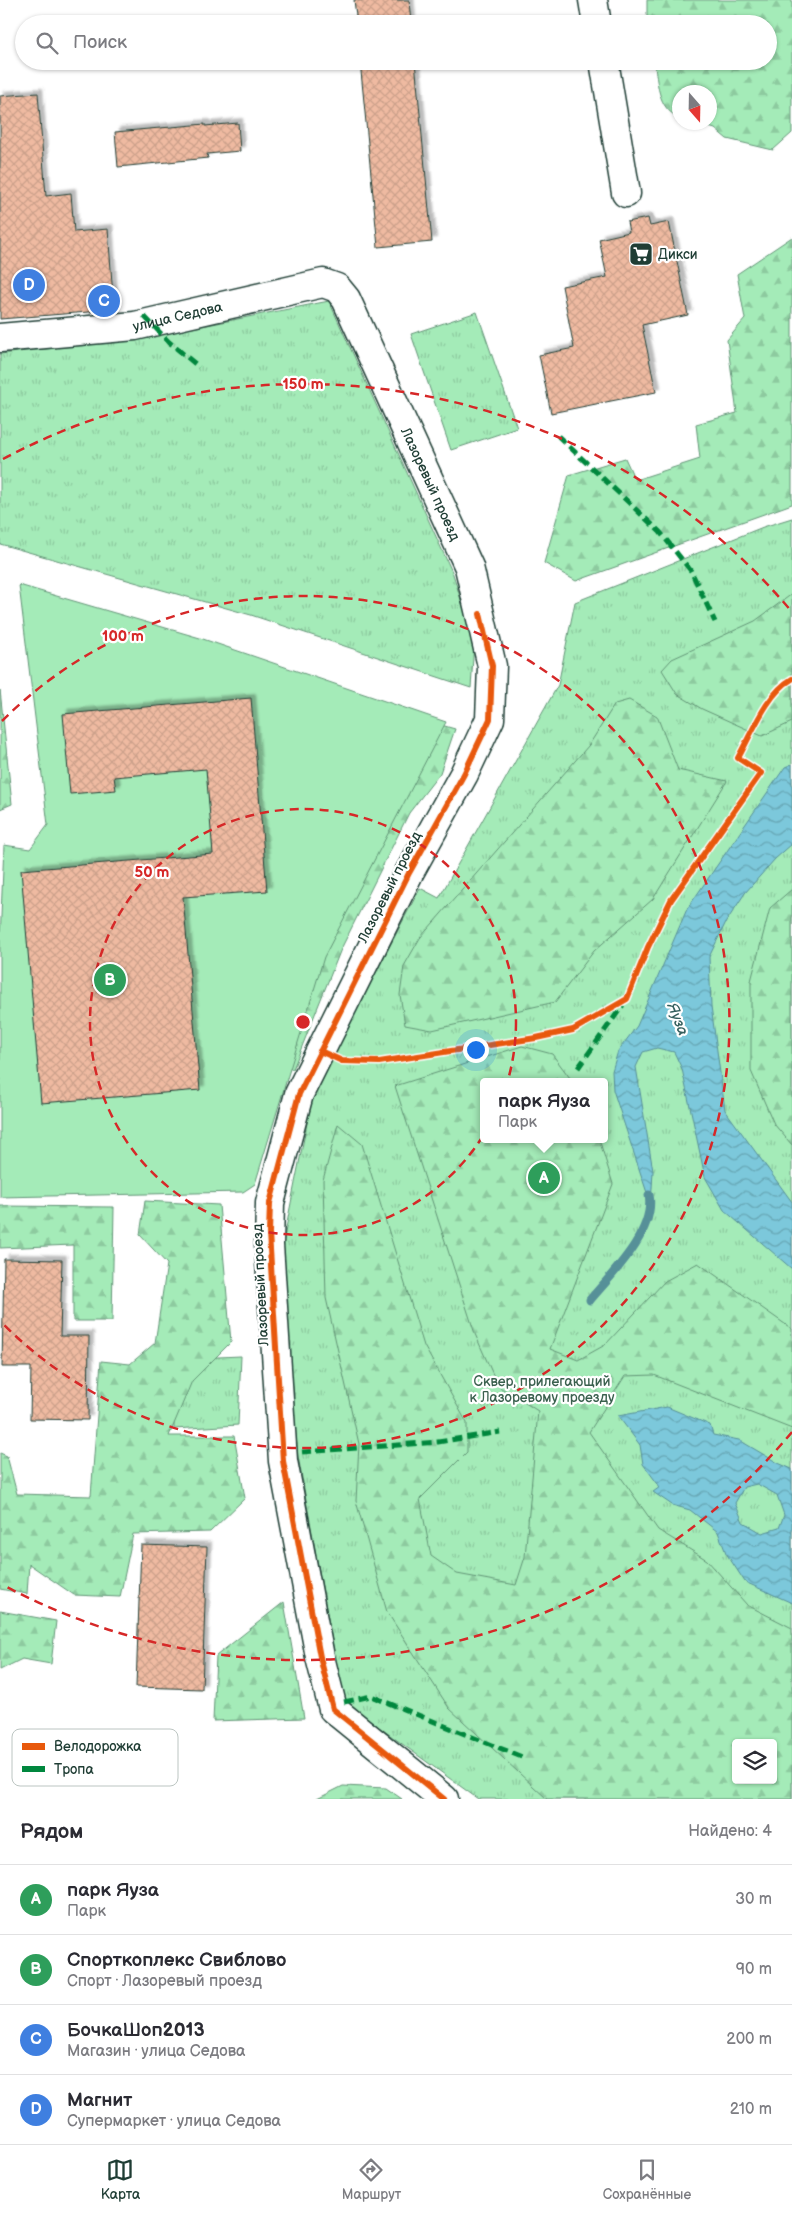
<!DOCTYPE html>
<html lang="ru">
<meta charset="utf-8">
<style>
body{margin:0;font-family:"Balsamiq Sans",sans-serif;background:#f2f2f3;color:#2b2b33}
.controls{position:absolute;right:15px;bottom:15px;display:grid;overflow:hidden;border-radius:5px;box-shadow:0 1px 4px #0004}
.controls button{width:45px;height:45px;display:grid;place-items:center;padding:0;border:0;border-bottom:1px solid #e1e1e2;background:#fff;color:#2b2b33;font:25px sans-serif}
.compass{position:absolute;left:672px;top:85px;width:45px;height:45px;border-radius:50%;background:#fff;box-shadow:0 1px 4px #0004;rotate:160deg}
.you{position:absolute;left:475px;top:1049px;width:18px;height:18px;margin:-12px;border:4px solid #fff;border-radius:50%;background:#1a73e8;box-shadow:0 0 0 8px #1a73e833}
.badge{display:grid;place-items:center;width:32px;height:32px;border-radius:50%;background:#1f3d34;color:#fff;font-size:16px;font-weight:700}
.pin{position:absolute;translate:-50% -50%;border:2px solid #fff;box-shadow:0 1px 5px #0006}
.popup{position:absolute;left:480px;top:1078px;width:128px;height:65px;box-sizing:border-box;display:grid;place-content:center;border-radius:5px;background:#fff;filter:drop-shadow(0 1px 4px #0005);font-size:16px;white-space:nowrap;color:#7c7c81}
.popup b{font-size:19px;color:#2b2b33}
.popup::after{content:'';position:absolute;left:50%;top:100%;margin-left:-10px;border:10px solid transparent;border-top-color:#fff}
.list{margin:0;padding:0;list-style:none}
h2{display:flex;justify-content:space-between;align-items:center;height:65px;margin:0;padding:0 20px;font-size:21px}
h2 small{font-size:16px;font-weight:400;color:#7c7c81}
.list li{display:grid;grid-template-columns:32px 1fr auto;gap:15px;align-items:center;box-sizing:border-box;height:70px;padding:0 20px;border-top:1px solid #e1e1e2}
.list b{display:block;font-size:19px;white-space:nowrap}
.list p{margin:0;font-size:16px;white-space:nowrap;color:#7c7c81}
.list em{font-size:16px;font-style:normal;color:#7c7c81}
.icon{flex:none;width:28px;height:28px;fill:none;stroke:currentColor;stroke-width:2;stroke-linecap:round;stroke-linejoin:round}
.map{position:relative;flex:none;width:792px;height:1799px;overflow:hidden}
.search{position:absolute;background:#fff;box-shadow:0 1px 4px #0004;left:15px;right:15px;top:15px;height:55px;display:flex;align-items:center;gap:12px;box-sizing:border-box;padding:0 18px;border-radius:28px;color:#7c7c81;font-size:19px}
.sheet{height:345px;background:#fff}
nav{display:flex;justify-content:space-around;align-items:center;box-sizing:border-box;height:70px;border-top:1px solid #e1e1e2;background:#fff;font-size:14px;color:#7c7c81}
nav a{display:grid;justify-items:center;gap:2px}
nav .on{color:#1f3d34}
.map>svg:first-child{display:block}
</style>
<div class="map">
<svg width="792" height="1799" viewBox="0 0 792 1799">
<defs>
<pattern id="grass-tufts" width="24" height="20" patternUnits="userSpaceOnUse" patternTransform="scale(1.25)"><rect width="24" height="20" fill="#a4ebb8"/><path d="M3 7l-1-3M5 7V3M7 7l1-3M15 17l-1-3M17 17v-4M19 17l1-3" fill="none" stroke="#8dca9f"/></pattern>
<pattern id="forest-firs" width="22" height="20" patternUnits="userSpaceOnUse" patternTransform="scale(1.25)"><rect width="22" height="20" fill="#a4ebb8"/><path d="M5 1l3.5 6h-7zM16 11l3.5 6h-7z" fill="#8dca9f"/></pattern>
<pattern id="water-waves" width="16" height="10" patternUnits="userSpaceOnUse" patternTransform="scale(1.25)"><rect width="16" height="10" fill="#7cc8db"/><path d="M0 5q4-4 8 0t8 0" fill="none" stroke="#65a4b2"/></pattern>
<pattern id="building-cross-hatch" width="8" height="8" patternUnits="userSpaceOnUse" patternTransform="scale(1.25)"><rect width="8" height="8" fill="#efbaa1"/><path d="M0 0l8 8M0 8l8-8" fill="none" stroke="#cca18b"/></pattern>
<filter id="shadow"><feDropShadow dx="4.5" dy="-4.5" stdDeviation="1" flood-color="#0004"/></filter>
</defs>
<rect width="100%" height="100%" fill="#fff"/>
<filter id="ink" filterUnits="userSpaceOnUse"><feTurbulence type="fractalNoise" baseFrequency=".02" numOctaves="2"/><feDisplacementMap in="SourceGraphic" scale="10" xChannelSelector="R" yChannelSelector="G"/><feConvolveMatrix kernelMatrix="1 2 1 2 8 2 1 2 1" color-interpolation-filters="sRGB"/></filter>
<g filter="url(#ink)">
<path fill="url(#grass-tufts)" stroke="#629476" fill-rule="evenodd" d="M 329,301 L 453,574 L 474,642 L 471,688 L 251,615 L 0,544 L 0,354 L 136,339 Z
M 477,312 L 517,428 L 451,450 L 411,334 Z
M 792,518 L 792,1799 L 478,1799 L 343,1701 L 298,1456 L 279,1263 L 313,1093 L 420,888 L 439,898 L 558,685 L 575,602 L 763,527 ZM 484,1082 L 604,1082 L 604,1139 L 484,1139 ZM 736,1743 L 773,1743 L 773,1780 L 736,1780 Z
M 241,1356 L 238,1425 L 174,1429 L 174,1359 Z"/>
<path fill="url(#forest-firs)" stroke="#629476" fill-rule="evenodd" d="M 647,0 L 792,0 L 792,133 L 773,150 L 727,139 L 715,129 L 696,123 L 710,122 L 710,92 L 680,92 L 679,117 C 657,109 658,82 654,61 L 768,61 L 768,24 L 647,24 Z
M 792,237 L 792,504 L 576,581 L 544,563 L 569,475 L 625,458 L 635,480 L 700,459 L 696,424 L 737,413 L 727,340 L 745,319 L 737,274 Z
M 792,594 L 792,722 L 762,736 L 702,709 L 677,694 L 662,670 L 672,659 L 755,621 Z
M 0,690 L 12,804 L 0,809 Z
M 629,700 L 657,716 L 678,770 L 727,781 L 653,899 L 594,951 L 555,1002 L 432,1030 L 405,1025 L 400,995 L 404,966 L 420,938 L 589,745 L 615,704 Z
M 410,716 L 455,729 L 440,773 L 409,813 L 341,949 L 293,1069 L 273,1067 Z
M 792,889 L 792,1145 L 774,1124 L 751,1071 L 751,981 L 770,908 Z
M 522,1046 L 552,1054 L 573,1082 L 484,1082 L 484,1139 L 599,1139 L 613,1184 L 550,1349 L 578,1360 L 605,1345 L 665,1281 L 698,1263 L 792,1329 L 792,1429 L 654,1375 L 625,1376 L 589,1432 L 658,1530 L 707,1560 L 747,1605 L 792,1628 L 792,1799 L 547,1799 L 449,1708 L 387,1612 L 356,1501 L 359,1444 L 326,1298 L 323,1180 L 338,1124 L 362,1144 L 424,1346 L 467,1423 L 467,1452 L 420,1499 L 431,1556 L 457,1574 L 516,1585 L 525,1557 L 538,1411 L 498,1386 L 475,1334 L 395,1086 ZM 736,1743 L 773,1743 L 773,1780 L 736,1780 Z
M 145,1201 L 219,1205 L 231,1342 L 192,1381 L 169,1436 L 234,1436 L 245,1498 L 210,1532 L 133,1534 L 120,1597 L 74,1595 L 29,1564 L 27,1594 L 0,1589 L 0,1453 L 7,1456 L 17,1494 L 91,1496 L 101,1361 L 130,1364 L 155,1343 L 167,1264 L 140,1235 Z
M 0,1206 L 114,1207 L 112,1321 L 73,1321 L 73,1245 L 0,1248 Z
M 284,1602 L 304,1718 L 213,1721 L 216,1656 Z
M 0,1611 L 56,1621 L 51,1664 L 22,1659 L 0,1670 Z
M 343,1786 L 386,1788 L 402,1799 L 317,1799 Z"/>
<path fill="#a4ebb8" stroke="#629476" d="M 19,585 L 200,638 L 446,722 L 324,957 L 255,1184 L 243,1192 L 0,1197 L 0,940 L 4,845 L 30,849 L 48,825 Z"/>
<path fill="url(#water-waves)" stroke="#579098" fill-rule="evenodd" d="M 792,764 L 792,844 L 775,859 L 745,893 L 726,922 L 709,957 L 711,1006 L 725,1110 L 792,1202 L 792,1269 L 724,1210 L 705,1177 L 682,1069 L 674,1052 L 657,1048 L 643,1052 L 636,1067 L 653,1171 L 651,1205 L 613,1090 L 612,1071 L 618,1051 L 637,1026 L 687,909 L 785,767 Z
M 667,1407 L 710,1425 L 713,1435 L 739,1440 L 778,1463 L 792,1469 L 792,1603 L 745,1582 L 726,1553 L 718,1532 L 690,1510 L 672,1505 L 653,1492 L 660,1487 L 643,1464 L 640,1445 L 618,1416 ZM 757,1484 L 777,1495 L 784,1515 L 779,1528 L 762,1533 L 743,1522 L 735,1503 L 744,1487 Z"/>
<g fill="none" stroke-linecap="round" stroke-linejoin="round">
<path stroke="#579098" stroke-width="9" d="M 590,1300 C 612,1274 656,1231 649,1195"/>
</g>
<path fill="url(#building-cross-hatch)" stroke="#1f3d34" filter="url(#shadow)" d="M 354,0 L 409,0 L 411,24 L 357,24 Z
M 360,61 L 415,61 L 432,242 L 378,247 Z
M 38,93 L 46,196 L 71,193 L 74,232 L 108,229 L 114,310 L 0,319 L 0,96 Z
M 238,123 L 240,151 L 207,154 L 208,158 L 118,167 L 115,132 L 205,124 L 205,126 Z
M 648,218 L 650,226 L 669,222 L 688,315 L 642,325 L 656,392 L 551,413 L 539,355 L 574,348 L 562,286 L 607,277 L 599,239 L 629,232 L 627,222 Z
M 251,698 L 267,891 L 183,897 L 200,1090 L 41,1103 L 21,870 L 213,854 L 206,769 L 114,777 L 116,790 L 70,794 L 63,714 Z
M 4,1259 L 62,1260 L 60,1336 L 89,1336 L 88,1420 L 30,1419 L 31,1367 L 2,1367 Z
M 141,1545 L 207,1547 L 202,1689 L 136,1687 Z"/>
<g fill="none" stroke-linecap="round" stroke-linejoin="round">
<g stroke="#1f3d34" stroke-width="31">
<g id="minor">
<path d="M 593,0 L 597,24"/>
<path d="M 604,61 L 626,193"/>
<path id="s1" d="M 0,338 L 135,326 L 323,283 L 337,288 L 346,299 L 469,567 L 492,666 L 490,719 L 464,774 L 409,873 L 299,1094 L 270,1203 L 269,1245 L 283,1461 L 320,1657 L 333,1709 L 444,1799"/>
</g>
</g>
<use href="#minor" stroke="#fff" stroke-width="28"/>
<path stroke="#00873e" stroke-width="5" stroke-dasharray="10 5" stroke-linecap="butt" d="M 144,316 L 169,342 L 199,367
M 558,436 L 660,532 L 691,571 L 715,622
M 578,1068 L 623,1005
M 302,1452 L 438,1442 L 500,1432
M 344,1702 L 371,1696 L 522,1757"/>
<g stroke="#fff" stroke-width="9">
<path id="cycleway" d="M 320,1051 L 342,1061 L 379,1062 L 536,1038 L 573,1030 L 627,999 L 648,947 L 671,900 L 761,773 L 738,758 C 752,733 767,693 792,679
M 444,1799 L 333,1709 L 320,1657 L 283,1461 L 269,1233 L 270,1203 L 299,1094 L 409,873 L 464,774 L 490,719 L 492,666 L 480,614"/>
</g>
<use href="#cycleway" stroke="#e8590c" stroke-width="6"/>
</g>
</g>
<g fill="none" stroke="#d62828" stroke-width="2.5" stroke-dasharray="9 6">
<circle cx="303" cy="1022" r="213"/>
<path d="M2 721A426 426 0 1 1 2 1323"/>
<path d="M792 1432A638 638 0 0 1 3 1585M3 459A638 638 0 0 1 792 612"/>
</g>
<defs>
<g id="supermarket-square" transform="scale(1.25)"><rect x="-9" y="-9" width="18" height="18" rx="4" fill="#1f3d34" stroke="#fff"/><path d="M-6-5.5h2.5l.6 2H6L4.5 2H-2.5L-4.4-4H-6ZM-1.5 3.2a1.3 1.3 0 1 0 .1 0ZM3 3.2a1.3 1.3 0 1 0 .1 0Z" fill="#fff"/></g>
</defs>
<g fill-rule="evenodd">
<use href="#supermarket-square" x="641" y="254"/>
</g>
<g text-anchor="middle" stroke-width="4.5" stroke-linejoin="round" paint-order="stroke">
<g font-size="14" fill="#1f3d34" stroke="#fff" text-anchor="start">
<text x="658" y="259">Дикси</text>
</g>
<g font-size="14" fill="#1f3d34" stroke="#fff">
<text dy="5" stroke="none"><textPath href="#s1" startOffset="179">улица Седова</textPath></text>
<text dy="5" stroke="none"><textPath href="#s1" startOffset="561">Лазоревый проезд</textPath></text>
<text transform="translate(389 887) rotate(-63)" y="5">Лазоревый проезд</text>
<text transform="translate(260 1285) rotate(-93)" y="5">Лазоревый проезд</text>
</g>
<g font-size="14" fill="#3a604e" stroke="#fff">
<text x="542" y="1386">Сквер, прилегающий<tspan x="542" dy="16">к Лазоревому проезду</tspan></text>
</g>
<g font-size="15" font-style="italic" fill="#36605e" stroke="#fff">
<text transform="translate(678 1019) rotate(68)" y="5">Яуза</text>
</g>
</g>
<rect x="12" y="1729" width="166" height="57" rx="8" fill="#fff" stroke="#bcc5c2" stroke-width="1"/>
<rect x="22" y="1743" width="23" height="7" fill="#e8590c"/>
<rect x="22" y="1766" width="23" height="6" fill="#00873e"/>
<g font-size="14" fill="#1f3d34">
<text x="54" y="1751">Велодорожка</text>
<text x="54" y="1774">Тропа</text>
</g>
<circle cx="303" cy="1022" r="8" fill="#d62828" stroke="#fff" stroke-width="2.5"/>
<g font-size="15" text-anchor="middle" font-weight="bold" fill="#d62828" stroke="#fff" stroke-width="4.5" stroke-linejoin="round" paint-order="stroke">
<text x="303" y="389">150 m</text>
<text x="123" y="641">100 m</text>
<text x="152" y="877">50 m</text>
</g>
</svg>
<div class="controls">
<button><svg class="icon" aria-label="layers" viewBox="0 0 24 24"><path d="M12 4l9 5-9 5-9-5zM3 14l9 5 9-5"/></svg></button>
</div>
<svg class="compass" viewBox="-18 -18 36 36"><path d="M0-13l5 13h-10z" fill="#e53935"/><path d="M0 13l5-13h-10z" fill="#7c7c81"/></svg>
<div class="you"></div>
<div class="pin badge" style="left:544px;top:1178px;background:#2e9e5b">A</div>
<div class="popup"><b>парк Яуза</b>Парк</div>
<div class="pin badge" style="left:110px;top:980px;background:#2e9e5b">B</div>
<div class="pin badge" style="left:104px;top:301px;background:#3f7fe0">C</div>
<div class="pin badge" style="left:29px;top:285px;background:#3f7fe0">D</div>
<div class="search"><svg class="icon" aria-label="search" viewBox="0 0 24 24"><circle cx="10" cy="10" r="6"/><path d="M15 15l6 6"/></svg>Поиск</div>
</div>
<section class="sheet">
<h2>Рядом<small>Найдено: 4</small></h2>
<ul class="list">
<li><span class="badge" style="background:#2e9e5b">A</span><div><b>парк Яуза</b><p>Парк</p></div><em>30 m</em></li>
<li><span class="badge" style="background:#2e9e5b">B</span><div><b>Спорткоплекс Свиблово</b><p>Спорт · Лазоревый проезд</p></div><em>90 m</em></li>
<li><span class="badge" style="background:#3f7fe0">C</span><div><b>БочкаШоп2013</b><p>Магазин · улица Седова</p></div><em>200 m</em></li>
<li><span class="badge" style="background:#3f7fe0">D</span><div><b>Магнит</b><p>Супермаркет · улица Седова</p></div><em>210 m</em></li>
</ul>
</section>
<nav>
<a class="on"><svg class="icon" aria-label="map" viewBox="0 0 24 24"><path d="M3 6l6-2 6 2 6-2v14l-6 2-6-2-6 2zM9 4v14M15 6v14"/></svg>Карта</a>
<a><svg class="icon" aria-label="directions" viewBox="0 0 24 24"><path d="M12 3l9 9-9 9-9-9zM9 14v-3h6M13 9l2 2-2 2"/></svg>Маршрут</a>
<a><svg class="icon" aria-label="saved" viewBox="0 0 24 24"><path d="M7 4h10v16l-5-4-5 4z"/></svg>Сохранённые</a>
</nav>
